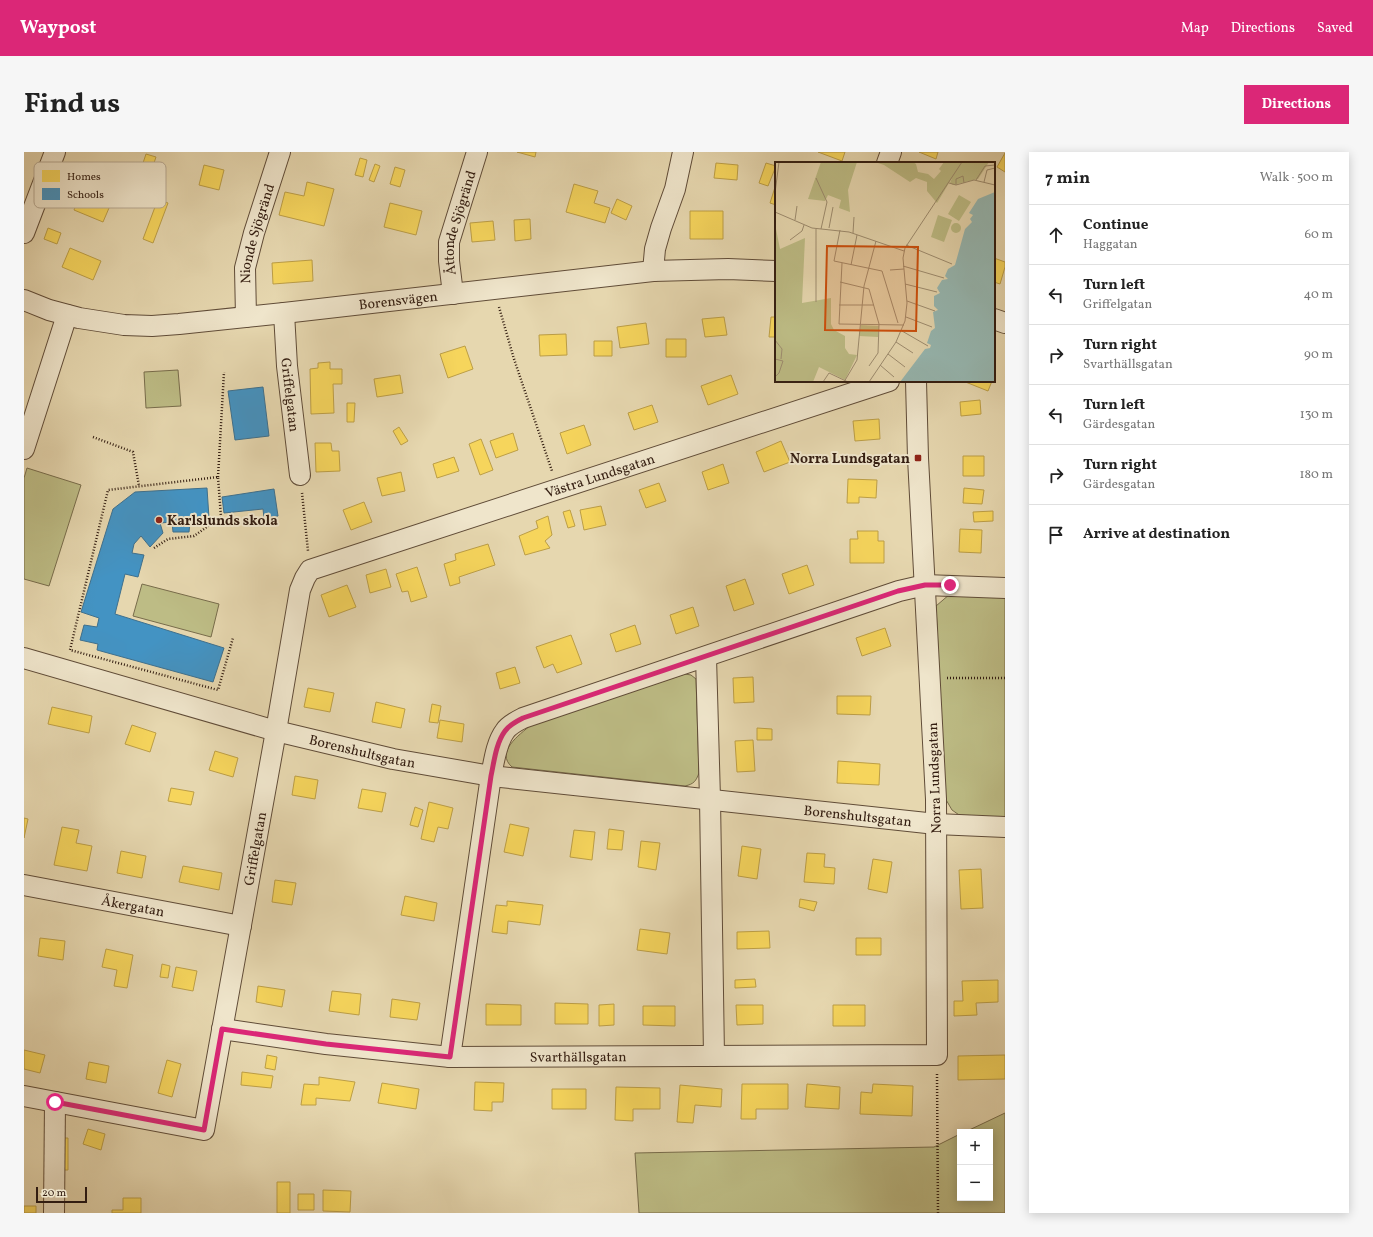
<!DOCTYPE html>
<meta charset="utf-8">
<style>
body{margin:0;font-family:Vollkorn,serif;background:#f6f6f6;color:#222}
.controls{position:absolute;right:12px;bottom:12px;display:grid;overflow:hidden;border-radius:0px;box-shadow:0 2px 10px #0003}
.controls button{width:36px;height:36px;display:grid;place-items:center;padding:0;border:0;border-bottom:1px solid #e0e0e0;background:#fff;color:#222;font:20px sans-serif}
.scale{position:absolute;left:12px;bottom:10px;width:51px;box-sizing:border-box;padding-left:4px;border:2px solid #331d11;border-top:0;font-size:11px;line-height:14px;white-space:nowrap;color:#331d11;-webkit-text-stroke:3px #efe5cb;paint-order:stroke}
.stop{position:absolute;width:12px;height:12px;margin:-9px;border:3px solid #db2777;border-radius:50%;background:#fff}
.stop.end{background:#db2777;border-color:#fff;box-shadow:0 1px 4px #0008}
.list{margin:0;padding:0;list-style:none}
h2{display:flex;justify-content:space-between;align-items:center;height:52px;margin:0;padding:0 16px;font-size:17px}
h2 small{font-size:13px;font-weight:400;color:#767676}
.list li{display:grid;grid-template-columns:26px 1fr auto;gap:12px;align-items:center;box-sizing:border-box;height:60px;padding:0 16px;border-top:1px solid #e0e0e0}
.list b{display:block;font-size:15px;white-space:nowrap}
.list p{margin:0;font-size:13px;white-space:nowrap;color:#767676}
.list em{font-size:13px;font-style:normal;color:#767676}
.icon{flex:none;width:22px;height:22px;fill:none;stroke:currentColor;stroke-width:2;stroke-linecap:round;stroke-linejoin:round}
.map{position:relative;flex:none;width:981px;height:1061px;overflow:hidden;border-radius:0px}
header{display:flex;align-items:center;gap:24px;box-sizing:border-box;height:56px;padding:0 20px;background:#db2777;color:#fff}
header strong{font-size:19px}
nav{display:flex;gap:22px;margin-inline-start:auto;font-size:14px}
.intro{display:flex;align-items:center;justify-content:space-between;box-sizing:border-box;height:96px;padding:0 24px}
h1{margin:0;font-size:28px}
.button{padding:10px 18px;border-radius:0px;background:#db2777;color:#fff;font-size:14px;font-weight:700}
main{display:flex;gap:24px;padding:0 24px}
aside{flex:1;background:#fff;border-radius:0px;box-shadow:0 2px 10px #0003}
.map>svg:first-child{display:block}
</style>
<header>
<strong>Waypost</strong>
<nav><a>Map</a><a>Directions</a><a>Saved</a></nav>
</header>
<div class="intro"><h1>Find us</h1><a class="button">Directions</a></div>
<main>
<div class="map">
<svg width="981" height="1061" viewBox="0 0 981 1061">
<rect width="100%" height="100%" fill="#e6d7af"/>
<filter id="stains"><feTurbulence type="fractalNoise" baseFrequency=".005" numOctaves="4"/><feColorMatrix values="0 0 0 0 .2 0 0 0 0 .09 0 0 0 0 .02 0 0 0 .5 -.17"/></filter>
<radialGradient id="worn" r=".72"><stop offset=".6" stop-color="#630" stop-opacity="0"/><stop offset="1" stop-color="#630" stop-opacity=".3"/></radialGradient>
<path fill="#bdbc85" stroke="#786c4b" d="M 154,218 L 157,254 L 122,256 L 120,220 Z
M 3,316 L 57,333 L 25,434 L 0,427 L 0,326 Z
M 118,432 L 195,452 L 187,485 L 109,464 Z
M 926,442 L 981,445 L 981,665 L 938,665 L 928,658 L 921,646 L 912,454 Z
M 661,522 L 667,523 L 672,527 L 675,621 C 672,629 670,632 661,634 L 488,615 C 471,600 495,583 507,573 Z
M 981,961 L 981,1061 L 615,1061 L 611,1001 L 910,995 L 936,982 L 936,1046 L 966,1046 L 966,980 L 941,980 Z"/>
<path fill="#f6d55c" stroke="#bc9e46" d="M 493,0 L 512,0 L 511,5 Z
M 794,0 L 821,0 L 818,9 Z
M 895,0 L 914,0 L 912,7 Z
M 981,1 L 981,20 L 973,15 Z
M 122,2 L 132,5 L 124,29 L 114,26 Z
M 336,6 L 343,8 L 339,25 L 331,23 Z
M 692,11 L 714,13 L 713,28 L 690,26 Z
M 742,11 L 752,14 L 744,34 L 735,31 Z
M 351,12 L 356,14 L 350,30 L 345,28 Z
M 180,13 L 200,18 L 195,38 L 175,33 Z
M 371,15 L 381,18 L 376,35 L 366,32 Z
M 283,30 L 310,37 L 300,74 L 255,63 L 261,40 L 280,44 Z
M 550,32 L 574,39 L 570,51 L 586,56 L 581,71 L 542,60 Z
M 752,32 L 752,53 L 746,51 Z
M 58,37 L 88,49 L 79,70 L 50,58 Z
M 134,47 L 144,51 L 129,91 L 119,87 Z
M 593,47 L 608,54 L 602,68 L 587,61 Z
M 366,51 L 398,59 L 392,83 L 360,75 Z
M 666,59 L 699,59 L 699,87 L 666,87 Z
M 506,67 L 507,87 L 491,89 L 490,68 Z
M 469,69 L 471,88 L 448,90 L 446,71 Z
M 24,76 L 37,81 L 33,92 L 20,87 Z
M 46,96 L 77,109 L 69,128 L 38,115 Z
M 970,106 L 981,110 L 981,115 L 976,132 L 970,130 Z
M 288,108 L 289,129 L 249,132 L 248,111 Z
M 700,165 L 703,183 L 681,185 L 678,167 Z
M 747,165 L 752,165 L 752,185 L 745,185 Z
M 622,171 L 625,192 L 596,196 L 593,175 Z
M 542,182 L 543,203 L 516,204 L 515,183 Z
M 642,187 L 662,187 L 662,205 L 642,205 Z
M 570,189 L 588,189 L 588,204 L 570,204 Z
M 441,194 L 449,217 L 424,226 L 416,202 Z
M 306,210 L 306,217 L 318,217 L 318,232 L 309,232 L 310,261 L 287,262 L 286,217 L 294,216 L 294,211 Z
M 376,223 L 379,241 L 353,245 L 350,227 Z
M 707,223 L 714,242 L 684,253 L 677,234 Z
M 939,229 L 968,229 L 964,239 Z
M 956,248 L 957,262 L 937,264 L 936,250 Z
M 323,251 L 331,251 L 330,270 L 323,270 Z
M 628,253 L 634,270 L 610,278 L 604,261 Z
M 855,267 L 856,287 L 831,289 L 829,269 Z
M 560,273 L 567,293 L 543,302 L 536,281 Z
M 375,275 L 384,289 L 377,293 L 369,279 Z
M 489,281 L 494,298 L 472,306 L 466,289 Z
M 457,287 L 469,318 L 456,323 L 445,292 Z
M 757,289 L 766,310 L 740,320 L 732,300 Z
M 291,291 L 307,291 L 308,299 L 315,299 L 316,319 L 292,320 Z
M 939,304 L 960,304 L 960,324 L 939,324 Z
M 430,305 L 435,319 L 413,326 L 409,312 Z
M 699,312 L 705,331 L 684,338 L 678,320 Z
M 377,320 L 381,339 L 358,344 L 353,326 Z
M 824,327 L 853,328 L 852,346 L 835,345 L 835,351 L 823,351 Z
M 635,331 L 642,349 L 622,356 L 615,338 Z
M 940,336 L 960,338 L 958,352 L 939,351 Z
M 340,350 L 348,370 L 327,378 L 319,358 Z
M 577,354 L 582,373 L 560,378 L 556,358 Z
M 546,358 L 551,374 L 544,376 L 539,360 Z
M 969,359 L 969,369 L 950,370 L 949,360 Z
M 524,364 L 528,383 L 521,389 L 526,396 L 501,403 L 495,384 L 514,376 L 512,369 Z
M 936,377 L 958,378 L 957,401 L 935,400 Z
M 833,379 L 854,379 L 854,389 L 860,389 L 860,411 L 826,411 L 826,387 L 834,387 Z
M 464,392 L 471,413 L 435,425 L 436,431 L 426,434 L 420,412 L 432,408 L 431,402 Z
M 783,413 L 790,433 L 765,442 L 758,422 Z
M 393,415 L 403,445 L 387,450 L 384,439 L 378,440 L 372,422 Z
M 362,417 L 367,435 L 346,441 L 342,423 Z
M 721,427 L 730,452 L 710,459 L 702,434 Z
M 323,433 L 332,455 L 305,465 L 297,443 Z
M 669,455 L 675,474 L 652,482 L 646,463 Z
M 611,473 L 617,492 L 592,500 L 586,482 Z
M 861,476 L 867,494 L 838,504 L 832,486 Z
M 547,483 L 558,512 L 533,521 L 529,512 L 520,516 L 512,495 Z
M 491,515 L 496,531 L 476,537 L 472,521 Z
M 729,525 L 730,550 L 710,551 L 709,526 Z
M 284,536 L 310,541 L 306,560 L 280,555 Z
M 813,544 L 847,544 L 846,563 L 813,562 Z
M 352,550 L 381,557 L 377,576 L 348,570 Z
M 408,552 L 417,554 L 414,571 L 405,570 Z
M 28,555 L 68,564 L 65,581 L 24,572 Z
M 416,568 L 440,572 L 438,590 L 413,586 Z
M 108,573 L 132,581 L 126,600 L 101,592 Z
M 733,576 L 748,577 L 748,588 L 733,588 Z
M 729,588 L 731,619 L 713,620 L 711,589 Z
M 191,599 L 214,606 L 209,625 L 185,618 Z
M 814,609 L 856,612 L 855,633 L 813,631 Z
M 271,624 L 294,628 L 291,647 L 268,643 Z
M 147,636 L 170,640 L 167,653 L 144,649 Z
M 338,637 L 362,641 L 358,660 L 334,656 Z
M 405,650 L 429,656 L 424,677 L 414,675 L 410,690 L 397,687 Z
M 391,655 L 399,658 L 394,675 L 386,673 Z
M 0,666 L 4,667 L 0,686 Z
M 486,672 L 505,676 L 499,704 L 480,700 Z
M 38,675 L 55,678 L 52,691 L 68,694 L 63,719 L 30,713 Z
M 585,677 L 600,679 L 598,698 L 583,697 Z
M 550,678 L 571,680 L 568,708 L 546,705 Z
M 617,689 L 636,691 L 632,718 L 614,715 Z
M 718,694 L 737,697 L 733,727 L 714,724 Z
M 97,699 L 122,704 L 118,726 L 93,721 Z
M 783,701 L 801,702 L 800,715 L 811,716 L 810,732 L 780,730 Z
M 849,707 L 868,710 L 863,741 L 844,737 Z
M 159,714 L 198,721 L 195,738 L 155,730 Z
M 957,717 L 959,756 L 937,757 L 935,718 Z
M 251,728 L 272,731 L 268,753 L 248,750 Z
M 381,744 L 413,751 L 410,769 L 377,763 Z
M 776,747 L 793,750 L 790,759 L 775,755 Z
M 483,749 L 519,753 L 516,773 L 484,769 L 483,782 L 468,780 L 472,753 L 483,754 Z
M 616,777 L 646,781 L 643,802 L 613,798 Z
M 745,779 L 746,796 L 713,797 L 713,780 Z
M 16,786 L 41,789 L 39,808 L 14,804 Z
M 832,786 L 857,786 L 857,803 L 832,803 Z
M 82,797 L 109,803 L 103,836 L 90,834 L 93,818 L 78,815 Z
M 138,812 L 146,814 L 144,826 L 136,825 Z
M 152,815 L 173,819 L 169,839 L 148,835 Z
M 731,827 L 732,835 L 711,836 L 711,828 Z
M 974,828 L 974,850 L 952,851 L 953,863 L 930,864 L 930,849 L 939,849 L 938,829 Z
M 234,834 L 261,838 L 258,855 L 232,850 Z
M 308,839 L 337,842 L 335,863 L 305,859 Z
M 368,847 L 396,851 L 393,868 L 366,865 Z
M 531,851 L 564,852 L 564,872 L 531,872 Z
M 462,852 L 497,853 L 497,873 L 462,873 Z
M 590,852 L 590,873 L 575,874 L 575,853 Z
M 712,853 L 739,853 L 739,872 L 713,873 Z
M 809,853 L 841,853 L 841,874 L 809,874 Z
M 619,854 L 651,854 L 651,874 L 619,873 Z
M 0,898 L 21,903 L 16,921 L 0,917 Z
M 243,903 L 253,905 L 251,918 L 241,916 Z
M 981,903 L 981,927 L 934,928 L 934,904 Z
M 143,908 L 157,912 L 148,945 L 134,941 Z
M 65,910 L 85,914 L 82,931 L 62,927 Z
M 218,920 L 249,924 L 247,936 L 217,933 Z
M 295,925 L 331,930 L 326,949 L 292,946 L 292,953 L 277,953 L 280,932 L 295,933 Z
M 451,930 L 480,931 L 479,950 L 468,950 L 468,959 L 450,958 Z
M 358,931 L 395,937 L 392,957 L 354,951 Z
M 718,932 L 764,932 L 764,957 L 732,957 L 732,967 L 717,967 Z
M 783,932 L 816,935 L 815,957 L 781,955 Z
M 849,932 L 889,934 L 888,964 L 836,962 L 837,940 L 848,941 Z
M 656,933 L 698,937 L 697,955 L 671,953 L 669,971 L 653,970 Z
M 592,935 L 636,936 L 636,957 L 609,957 L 609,969 L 591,968 Z
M 528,937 L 562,937 L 562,957 L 528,957 Z
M 64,977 L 81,982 L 77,998 L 59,992 Z
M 30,986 L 44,986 L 44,1018 L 31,1018 Z
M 253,1030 L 266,1030 L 266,1061 L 253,1061 Z
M 299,1038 L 327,1039 L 326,1060 L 299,1059 Z
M 274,1042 L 290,1042 L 290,1058 L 274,1058 Z
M 99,1046 L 117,1046 L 117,1061 L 88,1061 L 88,1058 L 99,1058 Z
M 0,1054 L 12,1054 L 12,1061 L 0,1061 Z"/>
<path fill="#4393c3" stroke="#3e708e" d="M 239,235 L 245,284 L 211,288 L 204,239 Z
M 183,336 L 185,366 L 166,370 L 165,380 L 149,380 L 148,370 L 136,371 L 139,381 L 126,395 L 117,384 L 110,392 L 108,401 L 120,403 L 114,425 L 101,422 L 91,462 L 200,496 L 189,530 L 73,498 L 74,492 L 56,488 L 60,473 L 73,475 L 75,466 L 57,460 L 89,357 L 111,340 Z
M 250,337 L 254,364 L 240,366 L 239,357 L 200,361 L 198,345 Z"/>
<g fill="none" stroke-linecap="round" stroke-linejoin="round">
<g stroke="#604c38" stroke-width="22">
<g id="minor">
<path d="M 863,11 L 867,0"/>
<path d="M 0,81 L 31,0"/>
<path d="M 629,119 L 631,97 L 637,76 L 651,37 L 659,0"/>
<path id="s1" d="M 429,142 L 425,109 L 425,90 L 453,0"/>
<path id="s2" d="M 0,148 L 25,158 L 55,166 L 100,173 L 128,174 L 155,172 L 260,161 L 629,119 L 704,117 L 752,119"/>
<path id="s3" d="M 260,161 L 263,214 L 276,323"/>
<path id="s4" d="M 222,165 L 221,116 L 230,81 L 256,0"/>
<path d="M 970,167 L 981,171"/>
<path d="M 0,297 L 43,163"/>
<path d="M 682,505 L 686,647 L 690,904"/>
<path id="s5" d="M 0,506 L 252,579 L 369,607 L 467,624 L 912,672 L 981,675"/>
<path id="s6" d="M 0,733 L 217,774"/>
<path id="s7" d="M 198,877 L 302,892 L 426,905 L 913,903 L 912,647 L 894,306 L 892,229"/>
<path d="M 426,905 L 467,624 C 470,610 472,591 481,579 C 485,573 493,569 499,566 L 875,439 L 901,433 L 981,436"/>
<path id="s8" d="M 0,944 L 180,978 L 252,579 L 276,438 L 281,426 L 286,418 L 865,229"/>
<path d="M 30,1061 L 31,950"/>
</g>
</g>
<path stroke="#331d11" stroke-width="2.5" stroke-dasharray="1 2" stroke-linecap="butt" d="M 475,155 L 490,207 L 528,319
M 69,285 L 109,300 L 115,334
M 194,325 L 200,220
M 278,341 L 284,399
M 130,396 L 144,387 L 170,384 L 197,365 L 194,325 L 84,338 L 46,498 L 194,538 L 209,486
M 923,526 L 981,526
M 913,922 L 914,1061"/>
<use href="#minor" stroke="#efe5cb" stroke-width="20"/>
</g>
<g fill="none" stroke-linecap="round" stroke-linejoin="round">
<path stroke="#db2777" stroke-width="5" d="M 31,950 L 180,978 L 198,877 L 302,892 L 426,905 L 467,624 C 470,610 472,591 481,579 C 485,573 493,569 499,566 L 874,439 L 901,433 L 926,433"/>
</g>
<g fill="#8f2418" stroke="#efe5cb" stroke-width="1.5">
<rect x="890" y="302" width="8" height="8" rx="2"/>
<circle cx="135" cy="368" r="4"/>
</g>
<g text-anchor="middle" stroke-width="4" stroke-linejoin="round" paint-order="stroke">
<g font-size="14" fill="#331d11" stroke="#efe5cb">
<text dy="5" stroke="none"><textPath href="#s1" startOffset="73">Åttonde Sjögränd</textPath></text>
<text dy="5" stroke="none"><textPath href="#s4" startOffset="85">Nionde Sjögränd</textPath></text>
<text dy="5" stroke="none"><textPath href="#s2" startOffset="379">Borensvägen</textPath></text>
<text dy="5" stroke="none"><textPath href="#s3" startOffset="82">Griffelgatan</textPath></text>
<text dy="5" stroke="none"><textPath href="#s8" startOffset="1059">Västra Lundsgatan</textPath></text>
<text dy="5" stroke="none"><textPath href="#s5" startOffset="351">Borenshultsgatan</textPath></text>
<text transform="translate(910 626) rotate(-92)" y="5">Norra Lundsgatan</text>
<text dy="5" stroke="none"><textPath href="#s5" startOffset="851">Borenshultsgatan</textPath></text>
<text dy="5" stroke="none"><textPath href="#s8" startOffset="469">Griffelgatan</textPath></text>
<text dy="5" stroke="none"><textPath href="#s6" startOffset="111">Åkergatan</textPath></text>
<text dy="5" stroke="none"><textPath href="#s7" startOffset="358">Svarthällsgatan</textPath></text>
</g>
<g font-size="14" font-weight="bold" fill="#331d11" stroke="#efe5cb" text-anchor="end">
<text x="886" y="311">Norra Lundsgatan</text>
<text x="143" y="373" text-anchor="start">Karlslunds skola</text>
</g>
</g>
<g transform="translate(751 10)">
<rect width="220" height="220" fill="#e6d7af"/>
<path d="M 46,0 L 82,0 L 73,28 L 75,50 L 64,46 L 66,38 L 53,33 L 50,39 L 33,37 ZM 100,0 L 138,0 L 141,2 L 143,10 L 153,12 L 159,17 L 166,9 L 164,7 L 169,0 L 214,0 L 203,17 L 178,23 L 175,21 L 177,16 L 162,41 L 152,29 L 152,20 L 141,16 L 135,20 L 109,3 ZM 184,33 L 196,40 L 184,59 L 173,52 ZM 163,53 L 177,58 L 169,80 L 156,75 ZM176 66a5 5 0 1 1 10 0a5 5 0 1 1-10 0ZM 0,62 L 5,87 L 30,76 L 27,141 L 56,136 L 56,162 L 59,168 L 70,174 L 70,186 L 74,192 L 82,193 L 70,218 L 44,205 L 38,220 L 0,220 ZM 86,163 L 104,164 L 103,175 L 84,174 Z" fill="#bdbc85"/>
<path d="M 220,30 L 220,220 L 125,220 L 150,187 L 155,186 L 156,183 L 152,181 L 156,169 L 160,166 L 158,150 L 163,148 L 159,144 L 159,134 L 165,131 L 162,126 L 167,118 L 173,117 L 170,114 L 173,107 L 180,103 L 190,67 L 197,60 L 195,57 L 198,53 L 194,51 L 203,37 Z" fill="#97b8b2"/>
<path fill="none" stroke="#9e8d70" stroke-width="1" d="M 41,16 L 52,40 L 46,67M 201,18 L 210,4 L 220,3M 209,20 L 212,8 L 220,6M 174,21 L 181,23 L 199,18 L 220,23M 181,23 L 181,17 L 188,14 L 189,21M 0,31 L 4,0M 0,50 L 37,66 L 74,70 L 129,89M 20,58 L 22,44M 54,66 L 58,45M 65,68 L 59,99 L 107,109 L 123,161M 78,71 L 79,55M 15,78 L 27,69 L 29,63M 131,83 L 177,102M 67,101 L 64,162 L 129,163M 76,103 L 82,73M 128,104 L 169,116M 115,108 L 129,107M 65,120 L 94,127 L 104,162 L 103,191 L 94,204M 130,122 L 162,130M 132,139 L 160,149M 41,140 L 41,67M 64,143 L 99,143M 131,155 L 157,165M 127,169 L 153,184M 0,178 L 7,187 L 6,197M 121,180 L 138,191M 113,192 L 130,205M 0,197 L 8,199 L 4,211 L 0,215M 105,203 L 119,215M 48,220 L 54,211 L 73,220M 69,220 L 82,198 L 89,124 L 101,79M 94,220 L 121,180 L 130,159 L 132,141 L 128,96 L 130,86 L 187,0"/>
<path fill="#cd500d" fill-opacity="0.15" stroke="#cd500d" stroke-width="2" d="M 52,84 L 143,85 L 141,169 L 50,168 Z"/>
<rect width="220" height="220" fill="none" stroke="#331d11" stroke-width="2"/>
</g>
<rect x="10" y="10" width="132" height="46" rx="6" fill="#efe5cb" stroke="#b7a993" stroke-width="1"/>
<rect x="18" y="18" width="18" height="12" fill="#f6d55c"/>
<rect x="18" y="36" width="18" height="12" fill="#4393c3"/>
<g font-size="11" fill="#331d11">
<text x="43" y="28">Homes</text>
<text x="43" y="46">Schools</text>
</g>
<rect width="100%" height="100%" filter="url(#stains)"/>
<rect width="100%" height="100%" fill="url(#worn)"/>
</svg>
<div class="controls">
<button>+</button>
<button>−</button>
</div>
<div class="scale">20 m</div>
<div class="stop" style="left:31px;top:950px"></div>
<div class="stop end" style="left:926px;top:433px"></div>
</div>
<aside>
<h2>7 min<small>Walk · 500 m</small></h2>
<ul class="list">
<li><svg class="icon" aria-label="ahead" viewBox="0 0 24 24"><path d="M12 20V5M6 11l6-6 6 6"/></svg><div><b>Continue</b><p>Haggatan</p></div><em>60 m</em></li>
<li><svg class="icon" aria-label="left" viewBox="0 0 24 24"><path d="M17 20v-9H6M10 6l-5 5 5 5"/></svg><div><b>Turn left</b><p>Griffelgatan</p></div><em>40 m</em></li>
<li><svg class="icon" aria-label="right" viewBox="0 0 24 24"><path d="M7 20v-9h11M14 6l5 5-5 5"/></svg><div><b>Turn right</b><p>Svarthällsgatan</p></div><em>90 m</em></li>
<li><svg class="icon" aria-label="left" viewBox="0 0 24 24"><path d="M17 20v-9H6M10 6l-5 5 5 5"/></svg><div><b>Turn left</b><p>Gärdesgatan</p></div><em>130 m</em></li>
<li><svg class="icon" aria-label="right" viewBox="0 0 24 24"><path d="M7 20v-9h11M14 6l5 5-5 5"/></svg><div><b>Turn right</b><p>Gärdesgatan</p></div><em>180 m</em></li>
<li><svg class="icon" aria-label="arrive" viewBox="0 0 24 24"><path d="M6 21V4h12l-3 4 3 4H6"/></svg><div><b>Arrive at destination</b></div></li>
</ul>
</aside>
</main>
